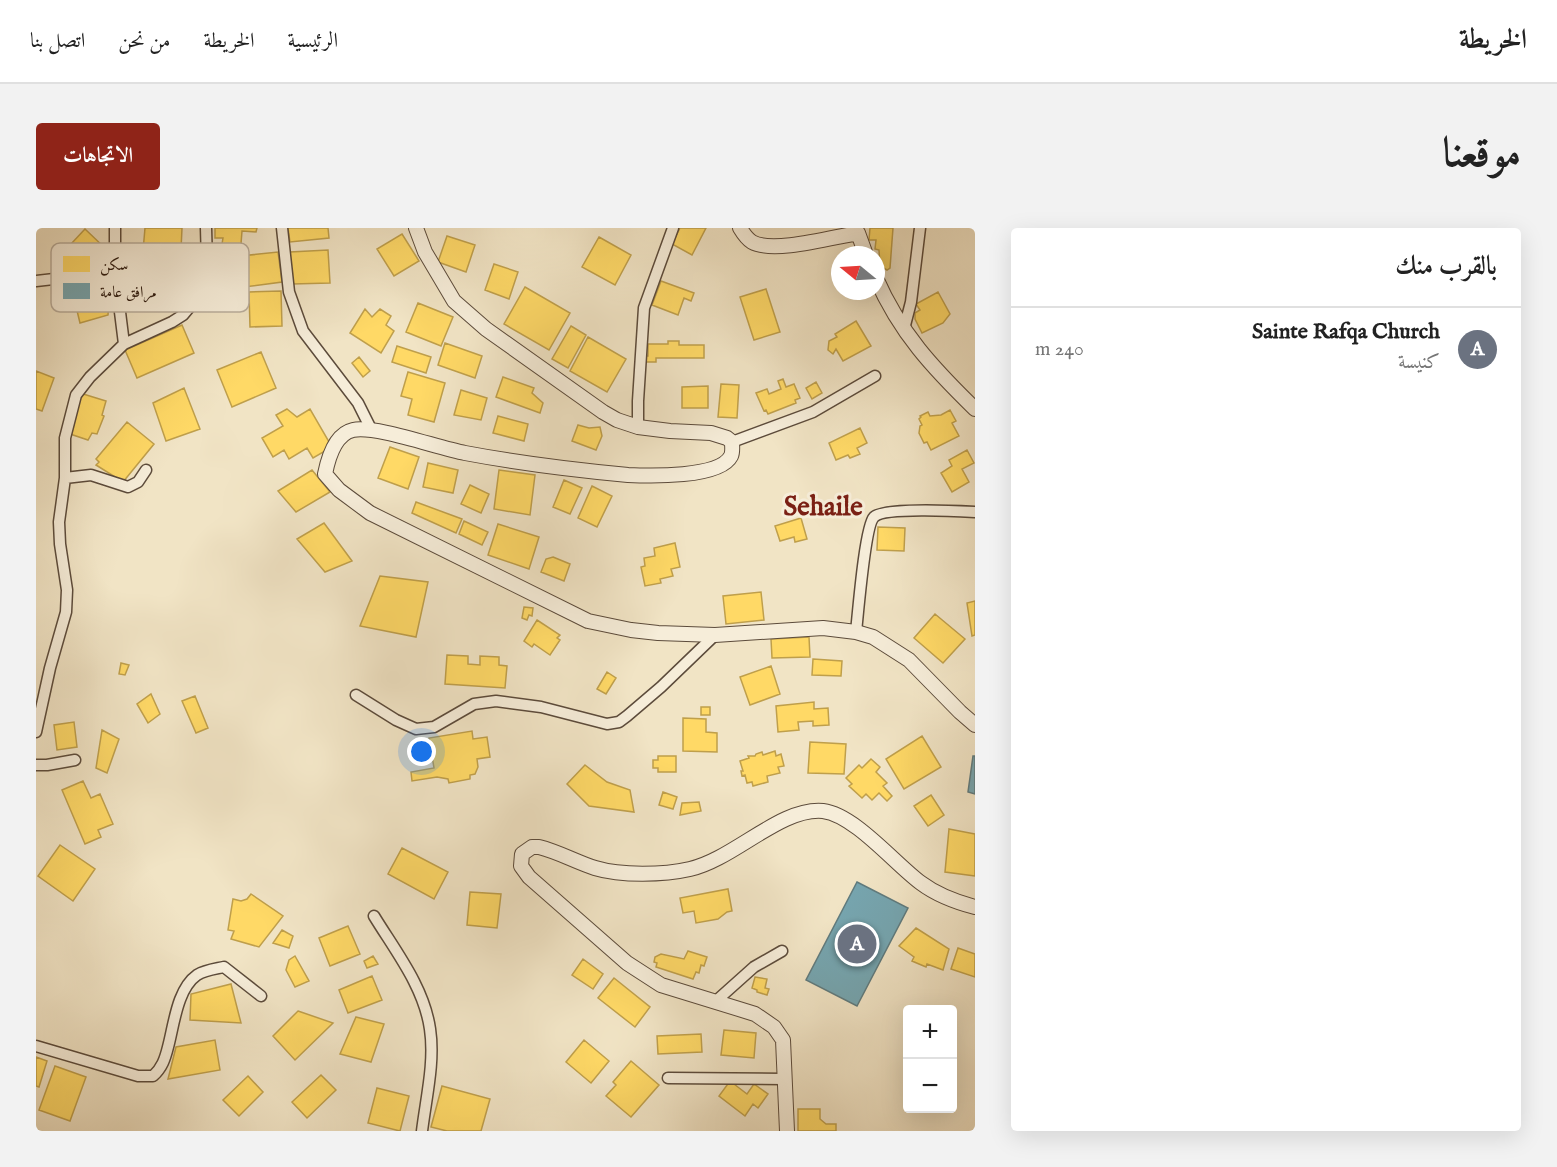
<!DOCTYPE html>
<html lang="ar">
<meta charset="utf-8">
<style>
body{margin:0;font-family:"IM FELL English",Amiri,serif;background:#f2f2f2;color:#222;direction:rtl}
.controls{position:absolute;right:18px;bottom:18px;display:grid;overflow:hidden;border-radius:6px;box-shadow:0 6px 24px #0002}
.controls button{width:54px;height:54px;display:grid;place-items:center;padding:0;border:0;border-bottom:2px solid #e0e0e0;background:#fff;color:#222;font:30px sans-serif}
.compass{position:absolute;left:795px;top:18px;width:54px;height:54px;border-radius:50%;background:#fff;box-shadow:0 6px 24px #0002;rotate:288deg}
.you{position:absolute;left:386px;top:524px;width:21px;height:21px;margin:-15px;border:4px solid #fff;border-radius:50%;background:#1a73e8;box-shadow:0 0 0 9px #1a73e833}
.badge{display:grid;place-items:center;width:39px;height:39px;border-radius:50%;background:#8f2418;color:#fff;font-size:20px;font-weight:700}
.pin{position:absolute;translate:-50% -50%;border:3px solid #fff;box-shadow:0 2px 6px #0006}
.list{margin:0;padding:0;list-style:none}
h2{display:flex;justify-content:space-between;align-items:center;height:78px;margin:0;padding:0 24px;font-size:26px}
h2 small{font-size:20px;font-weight:400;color:#767676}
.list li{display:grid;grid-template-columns:39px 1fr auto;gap:18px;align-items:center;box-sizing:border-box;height:84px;padding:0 24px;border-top:2px solid #e0e0e0}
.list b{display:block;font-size:22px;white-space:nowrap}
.list p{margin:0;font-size:20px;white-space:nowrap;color:#767676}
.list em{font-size:20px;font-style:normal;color:#767676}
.map{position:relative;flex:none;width:939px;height:903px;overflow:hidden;direction:ltr;border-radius:6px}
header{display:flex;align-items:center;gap:36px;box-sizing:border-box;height:84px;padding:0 30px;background:#fff;border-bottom:2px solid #e0e0e0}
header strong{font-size:28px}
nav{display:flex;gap:33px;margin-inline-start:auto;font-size:21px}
.intro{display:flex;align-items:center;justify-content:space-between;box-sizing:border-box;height:144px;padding:0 36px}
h1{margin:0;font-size:42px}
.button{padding:15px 27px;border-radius:6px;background:#8f2418;color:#fff;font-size:21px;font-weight:700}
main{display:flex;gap:36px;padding:0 36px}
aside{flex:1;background:#fff;border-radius:6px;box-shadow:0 6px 24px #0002}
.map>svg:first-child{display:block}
</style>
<header>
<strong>الخريطة</strong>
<nav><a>الرئيسية</a><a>الخريطة</a><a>من نحن</a><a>اتصل بنا</a></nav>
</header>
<div class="intro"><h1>موقعنا</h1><a class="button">الاتجاهات</a></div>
<main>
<aside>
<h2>بالقرب منك<small></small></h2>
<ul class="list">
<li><span class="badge" style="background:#6b7280">A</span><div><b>Sainte Rafqa Church</b><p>كنيسة</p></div><em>240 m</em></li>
</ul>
</aside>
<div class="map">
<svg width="939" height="903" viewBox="0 0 939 903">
<rect width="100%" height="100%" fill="#f1e4c5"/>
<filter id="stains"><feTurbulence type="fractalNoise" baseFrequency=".00333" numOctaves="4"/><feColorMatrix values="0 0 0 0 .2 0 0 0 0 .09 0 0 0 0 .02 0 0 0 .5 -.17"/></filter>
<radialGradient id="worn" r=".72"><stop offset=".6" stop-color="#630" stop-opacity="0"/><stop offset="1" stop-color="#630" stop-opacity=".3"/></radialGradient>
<path fill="#ffd966" stroke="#bf9f4b" stroke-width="1.5" d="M 109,0 L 146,0 L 145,22 L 107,23 Z
M 179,0 L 221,0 L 220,4 L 206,3 L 205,16 L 186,16 L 187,10 L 179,10 Z
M 252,0 L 292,0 L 293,10 L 254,14 Z
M 644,0 L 670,0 L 656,27 L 636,16 Z
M 834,0 L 857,0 L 854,40 L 851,42 L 844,38 L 843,22 L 839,21 L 840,12 L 833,12 Z
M 49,1 L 70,21 L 32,42 L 21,31 Z
M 366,6 L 383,33 L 358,48 L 341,21 Z
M 411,8 L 439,17 L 430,44 L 402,34 Z
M 563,9 L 595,27 L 579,57 L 546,39 Z
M 292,22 L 294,55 L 256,56 L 254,24 Z
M 242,24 L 246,54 L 208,59 L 205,28 Z
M 458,36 L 482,44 L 473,71 L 449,62 Z
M 625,53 L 658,65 L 655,73 L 648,70 L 642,87 L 616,77 Z
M 35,58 L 67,58 L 67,68 L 73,71 L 72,87 L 44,95 Z
M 489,59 L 534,85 L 513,122 L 468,96 Z
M 730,61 L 744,104 L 718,112 L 704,69 Z
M 245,63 L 246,98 L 214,99 L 213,64 Z
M 902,64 L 914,86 L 907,95 L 886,105 L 879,91 L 879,85 L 884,82 L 880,76 Z
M 382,75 L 417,89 L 405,118 L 370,104 Z
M 329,81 L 336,89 L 344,81 L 355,88 L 350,97 L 358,103 L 345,125 L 314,105 Z
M 820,93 L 835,118 L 807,133 L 800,121 L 797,126 L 792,122 L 793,113 L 801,109 L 799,106 Z
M 146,97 L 158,125 L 101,150 L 89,122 Z
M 535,98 L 550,107 L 532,140 L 516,131 Z
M 552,109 L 590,131 L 571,164 L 534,143 Z
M 632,113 L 643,113 L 643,117 L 668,117 L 668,130 L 620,130 L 620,134 L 608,134 L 608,128 L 612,128 L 612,116 L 632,116 Z
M 409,115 L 446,128 L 439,150 L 402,137 Z
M 361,118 L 395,129 L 390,145 L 356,134 Z
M 225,124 L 240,160 L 196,179 L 181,142 Z
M 323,129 L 334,143 L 327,149 L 316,135 Z
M 0,143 L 18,150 L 6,183 L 0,181 Z
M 372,144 L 409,155 L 398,194 L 372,187 L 376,171 L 365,168 Z
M 467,149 L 498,160 L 496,165 L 507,175 L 504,185 L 460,169 Z
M 747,151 L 750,159 L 758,156 L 764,170 L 759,172 L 760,175 L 732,186 L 730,182 L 728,183 L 720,165 L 731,161 L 733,166 L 745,161 L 742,153 Z
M 780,154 L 786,165 L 776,171 L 770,160 Z
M 685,156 L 703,157 L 701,190 L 682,189 Z
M 672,158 L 672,180 L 646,180 L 646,159 Z
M 148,160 L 164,201 L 130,213 L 117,175 Z
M 425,162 L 451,170 L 445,192 L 418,187 Z
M 44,165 L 70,173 L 66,187 L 68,188 L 61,206 L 56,205 L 52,212 L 34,206 Z
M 251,181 L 261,189 L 274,181 L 296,219 L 277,230 L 271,220 L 253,231 L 248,222 L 237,229 L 226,210 L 247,198 L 240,187 Z
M 914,182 L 920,193 L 916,195 L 923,208 L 895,222 L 891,214 L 888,215 L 883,205 L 884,198 L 886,197 L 883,191 L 885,189 L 884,188 L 892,184 L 894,188 L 905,187 Z
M 462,188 L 492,196 L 488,213 L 457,205 Z
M 91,194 L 118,216 L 87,254 L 60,237 L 63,234 L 60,231 Z
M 542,197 L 553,200 L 564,199 L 566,208 L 560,222 L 536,213 Z
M 824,200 L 831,215 L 821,220 L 824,226 L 814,230 L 812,227 L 800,232 L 793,215 Z
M 354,219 L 383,229 L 372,261 L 342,250 Z
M 931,222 L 938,235 L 926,241 L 933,254 L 916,264 L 905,245 L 916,238 L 913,232 Z
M 392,235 L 422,242 L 417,265 L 387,259 Z
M 276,242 L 294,264 L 260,284 L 242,263 Z
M 463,242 L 499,247 L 494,287 L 458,281 Z
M 528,252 L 546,260 L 534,286 L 517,279 Z
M 434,257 L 453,266 L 445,285 L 425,276 Z
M 556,258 L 576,268 L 561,299 L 542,290 Z
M 380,274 L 426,291 L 420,305 L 376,285 Z
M 765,290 L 771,311 L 759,314 L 758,309 L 744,313 L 739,298 Z
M 428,293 L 452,304 L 446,317 L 423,306 Z
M 288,295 L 316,333 L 289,344 L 261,311 Z
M 462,296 L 503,309 L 493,341 L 452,327 Z
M 842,299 L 869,300 L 868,323 L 841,322 Z
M 639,315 L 644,339 L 635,341 L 637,348 L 624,351 L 625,355 L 609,358 L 605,339 L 609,338 L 608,330 L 619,328 L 618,320 Z
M 517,329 L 534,336 L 528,353 L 505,344 L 510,331 Z
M 344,348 L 392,354 L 380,409 L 324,398 Z
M 725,364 L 728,392 L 690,396 L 687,368 Z
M 939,373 L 939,407 L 936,408 L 931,375 Z
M 488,379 L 497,380 L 496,388 L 493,387 L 491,392 L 486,390 Z
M 899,386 L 929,411 L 907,435 L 878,410 Z
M 501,392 L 524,407 L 521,410 L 524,412 L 514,427 L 498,416 L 496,419 L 488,413 Z
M 773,409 L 774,429 L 736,430 L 735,411 Z
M 411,427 L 432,428 L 432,436 L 444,437 L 444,428 L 463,429 L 463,437 L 471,438 L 469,460 L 409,456 Z
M 777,431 L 806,433 L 805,448 L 776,447 Z
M 85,435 L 93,437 L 89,447 L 83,446 Z
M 735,438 L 744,466 L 714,477 L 704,449 Z
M 571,444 L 580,450 L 570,466 L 561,461 Z
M 115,466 L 124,486 L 112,495 L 101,476 Z
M 159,468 L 172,500 L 160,505 L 146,473 Z
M 778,474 L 778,481 L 792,480 L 793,497 L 777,498 L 777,493 L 762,494 L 763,502 L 742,504 L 740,478 Z
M 665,479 L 674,479 L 674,487 L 665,487 Z
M 647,490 L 670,491 L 670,504 L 681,505 L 681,524 L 647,523 Z
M 38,494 L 41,519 L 21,522 L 18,497 Z
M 66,502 L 83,511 L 71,545 L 60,540 Z
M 436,503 L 437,511 L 451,509 L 454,529 L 441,531 L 442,539 L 439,546 L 434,547 L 434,551 L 413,555 L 412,551 L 401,549 L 376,553 L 375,544 L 398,540 L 393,510 Z
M 886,508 L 905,539 L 868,561 L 850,531 Z
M 774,514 L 810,516 L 808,546 L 772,545 Z
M 739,523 L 740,528 L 745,526 L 748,538 L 742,539 L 744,545 L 731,548 L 732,554 L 717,558 L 716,554 L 711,555 L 709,547 L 706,548 L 705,543 L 707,543 L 704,533 L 713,530 L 712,528 L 719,528 L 720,526 L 726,524 L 727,527 Z
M 622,528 L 640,528 L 640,544 L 622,544 L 622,540 L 617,540 L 617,532 L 622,532 Z
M 835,531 L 844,539 L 840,544 L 851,555 L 847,558 L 856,568 L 851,573 L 843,565 L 836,572 L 830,566 L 826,570 L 813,558 L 816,556 L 810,550 L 823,537 L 826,540 Z
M 549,537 L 571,554 L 594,562 L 598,584 L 553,578 L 531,556 Z
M 47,553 L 55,570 L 64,566 L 77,596 L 62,602 L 65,609 L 49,616 L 26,562 Z
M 627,564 L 641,569 L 637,581 L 623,577 Z
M 895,567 L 908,587 L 892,598 L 878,578 Z
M 663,574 L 665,583 L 644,587 L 646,575 Z
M 913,601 L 939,606 L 939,648 L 909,644 Z
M 24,617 L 59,641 L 37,673 L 2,648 Z
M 366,620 L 412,644 L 398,671 L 352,646 Z
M 692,661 L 696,683 L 691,684 L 682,691 L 660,695 L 658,683 L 647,685 L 644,670 Z
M 434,664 L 465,666 L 461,700 L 431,697 Z
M 215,666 L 247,688 L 223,719 L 195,711 L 198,703 L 192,702 L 197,671 L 205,673 L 211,671 Z
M 312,698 L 324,726 L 294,738 L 283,710 Z
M 880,700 L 913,721 L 907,742 L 891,736 L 890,739 L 876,733 L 878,729 L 863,718 Z
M 246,702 L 257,708 L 253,720 L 237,715 Z
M 922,720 L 939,726 L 939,749 L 915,741 Z
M 652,723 L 671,729 L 668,738 L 665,737 L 663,745 L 660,744 L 657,751 L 620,739 L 621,735 L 618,734 L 619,729 L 625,726 L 648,731 Z
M 259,728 L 273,753 L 259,759 L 250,742 L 253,732 Z
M 337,728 L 342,736 L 331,740 L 328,733 Z
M 547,731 L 567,746 L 557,761 L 536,747 Z
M 336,748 L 346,772 L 312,785 L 303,762 Z
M 719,749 L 731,751 L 729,760 L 733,761 L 731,767 L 721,764 L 721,762 L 716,760 Z
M 578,750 L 614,779 L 599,799 L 562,770 Z
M 195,756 L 205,795 L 154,792 L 155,766 Z
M 262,783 L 297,795 L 259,832 L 237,808 Z
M 320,789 L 348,796 L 335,834 L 304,826 Z
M 688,802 L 720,805 L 718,830 L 685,827 Z
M 665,806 L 666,824 L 622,826 L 621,808 Z
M 179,812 L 184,842 L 132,851 L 140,819 Z
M 548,812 L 573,833 L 555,855 L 530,834 Z
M 0,829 L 11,833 L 3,859 L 0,858 Z
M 595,833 L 623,857 L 595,889 L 570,868 L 580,857 L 577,854 Z
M 19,838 L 50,849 L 34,893 L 3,882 Z
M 285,847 L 300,862 L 271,890 L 256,874 Z
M 212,848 L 227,864 L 203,888 L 187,872 Z
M 694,853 L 711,866 L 718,856 L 732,866 L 722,880 L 717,876 L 709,888 L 683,868 Z
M 406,858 L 454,871 L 445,903 L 411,903 L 395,899 Z
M 341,860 L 373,868 L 364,903 L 332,895 Z
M 762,881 L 784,881 L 784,891 L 790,896 L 800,896 L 800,903 L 762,903 Z"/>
<path fill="#76a5af" stroke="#607b7e" stroke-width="1.5" d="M 937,528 L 939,528 L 939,566 L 932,564 Z
M 821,654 L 872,680 L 821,778 L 770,752 Z"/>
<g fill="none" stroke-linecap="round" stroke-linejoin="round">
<g stroke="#5c4b3b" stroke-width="13">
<path id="minor" d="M 246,0 L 253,64 L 267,103 L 322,175 L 336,203
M 79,44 L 88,116
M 0,53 L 79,44 L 79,0
M 868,101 L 875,74 L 884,0
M 602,199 L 602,173 L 608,80 L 637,0
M 696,214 L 777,184 L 839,148
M 29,250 L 55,247 L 92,259 L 102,254 L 110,242
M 820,404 C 822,386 829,298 838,289 C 848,279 921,283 939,284
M 320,467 L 360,492 L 380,501 L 398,499 L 438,476 L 460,473 L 505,479 L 571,496 L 583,494 L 591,488 L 625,459 L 679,407
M 0,504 L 14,440 L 30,384 L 31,362 L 24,316 L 23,294 L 29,250 L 29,210 L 40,167 L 54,149 L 88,116 L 136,94 L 147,87 L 157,75 L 168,52 L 171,35 L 170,0
M 0,537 L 11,537 L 39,532
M 338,688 C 360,724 388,759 394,801 C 399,834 390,870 386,903
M 680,773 L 718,739 L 746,723
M 0,818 L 102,848 L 117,848 C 126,840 129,831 132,819 C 138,797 141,761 161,747 C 169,742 179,741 188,739 L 225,768
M 632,850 L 748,851"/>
</g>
<g stroke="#5c4b3b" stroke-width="16">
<path id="tertiary" d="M 380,0 L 389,24 L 418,73 L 450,101 L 567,184 L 581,192 L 602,199 L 634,203 L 675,205 L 691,210 L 696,214 C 696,218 697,224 695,228 C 684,250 613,248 592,247 C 538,242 482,235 429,225 C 402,220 339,197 317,202 C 299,206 292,231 289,246 L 303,262 L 334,285 L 552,393 L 595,402 L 622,405 L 679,407 L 787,400 L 820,404 L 837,409 L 873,432 L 924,484 L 939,497
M 704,0 C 707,5 711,11 716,14 C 737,26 797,9 822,5 L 830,27
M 840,50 C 864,105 897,140 939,181
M 751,903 L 747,812 L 738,799 L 719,786 L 625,757 L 591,735 L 493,649 L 485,638 L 486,626 L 496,619 L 503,619 C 523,624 540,634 559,640 C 585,648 628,647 654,641 C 698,631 745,579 787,583 C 819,587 859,636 885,655 C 901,667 920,674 939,679"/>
</g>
<use href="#minor" stroke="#f6edd9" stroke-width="10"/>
<use href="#tertiary" stroke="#f6edd9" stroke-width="14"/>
</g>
<g text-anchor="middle" stroke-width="6" stroke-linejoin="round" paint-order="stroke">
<g font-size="27" font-weight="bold" fill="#7a1f14" stroke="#f6edd9">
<text x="787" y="287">Sehaile</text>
</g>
</g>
<rect x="15" y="15" width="198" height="69" rx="9" fill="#f6edd9" stroke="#b9ad9c" stroke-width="1.5"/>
<rect x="27" y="28" width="27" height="16" fill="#ffd966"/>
<rect x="27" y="55" width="27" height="16" fill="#76a5af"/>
<g font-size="16" fill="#2b180d">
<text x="64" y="42">سكن</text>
<text x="64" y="69">مرافق عامة</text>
</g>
<rect width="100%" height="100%" filter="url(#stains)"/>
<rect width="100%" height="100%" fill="url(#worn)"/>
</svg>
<div class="controls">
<button>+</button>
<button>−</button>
</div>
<svg class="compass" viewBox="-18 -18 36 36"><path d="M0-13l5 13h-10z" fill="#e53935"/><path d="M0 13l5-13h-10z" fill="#767676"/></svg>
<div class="you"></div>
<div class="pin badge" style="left:821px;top:716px;background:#6b7280">A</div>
</div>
</main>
